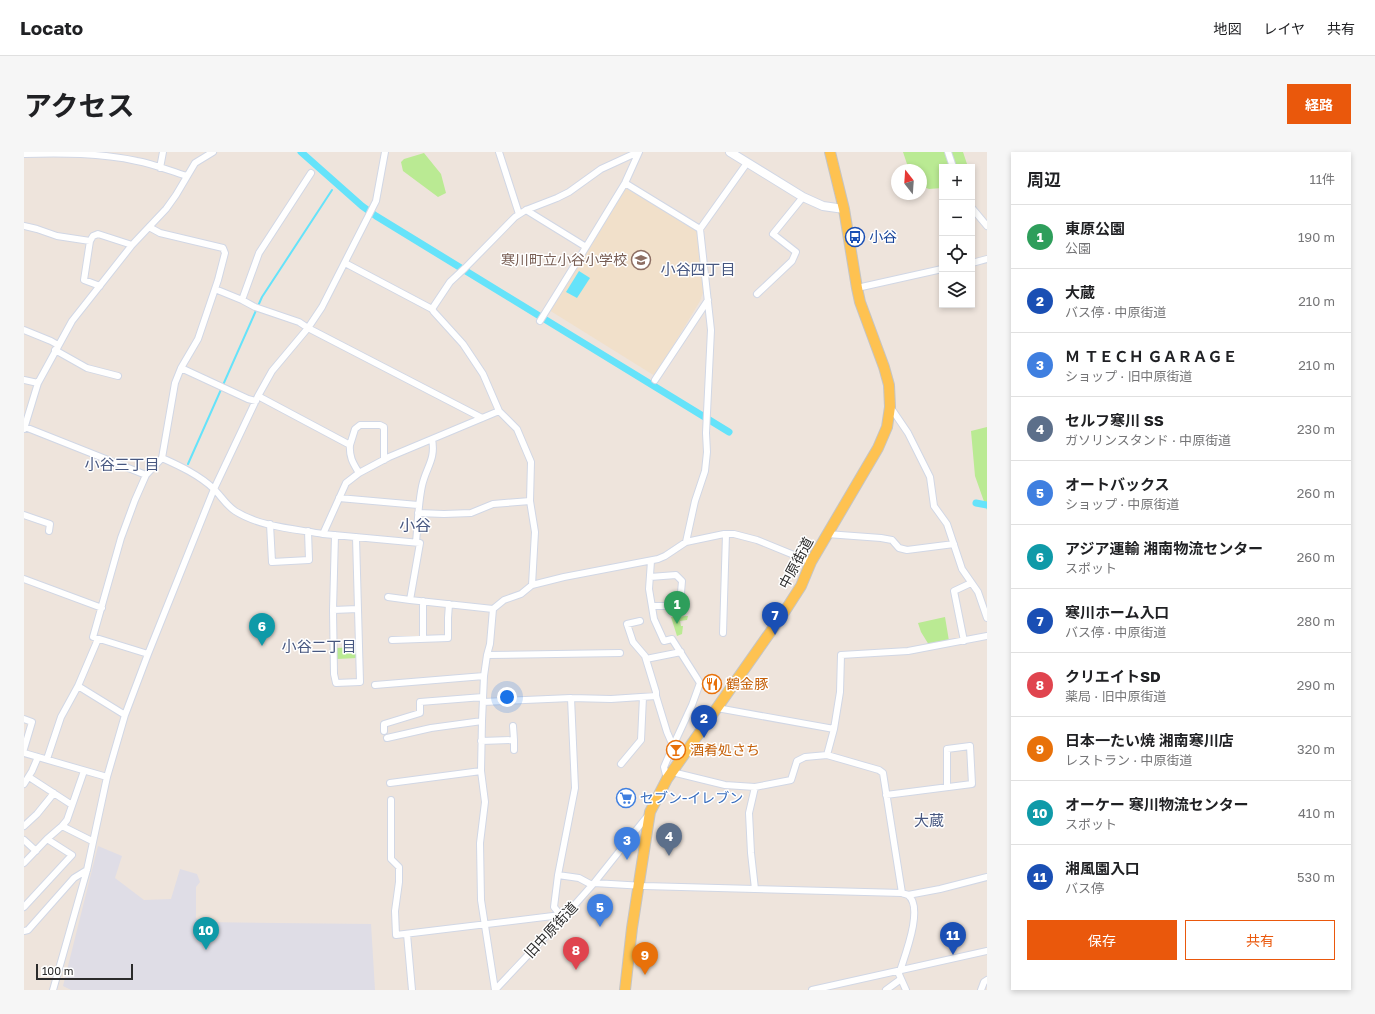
<!DOCTYPE html>
<html lang="ja">
<meta charset="utf-8">
<style>
body{margin:0;font-family:"Golos Text","Noto Sans JP",sans-serif;background:#f6f6f6;color:#202124}
.controls{position:absolute;right:12px;top:12px;display:grid;overflow:hidden;border-radius:0px;box-shadow:0 2px 6px #0003}
.controls button{width:36px;height:36px;display:grid;place-items:center;padding:0;border:0;border-bottom:1px solid #e0e0e0;background:#fff;color:#202124;font:20px sans-serif}
.compass{position:absolute;left:867px;top:12px;width:36px;height:36px;border-radius:50%;background:#fff;box-shadow:0 2px 6px #0003;rotate:343deg}
.scale{position:absolute;left:12px;bottom:10px;width:97px;box-sizing:border-box;padding-left:4px;border:2px solid #2b2b2b;border-top:0;font-size:11px;line-height:14px;white-space:nowrap;color:#2b2b2b;-webkit-text-stroke:3px #fff;paint-order:stroke}
.you{position:absolute;left:483px;top:545px;width:14px;height:14px;margin:-10px;border:3px solid #fff;border-radius:50%;background:#1a73e8;box-shadow:0 0 0 6px #1a73e833}
.badge{display:grid;place-items:center;width:26px;height:26px;border-radius:50%;background:#ea580c;color:#fff;font-size:13px;font-weight:700}
.pin{position:absolute;translate:-50% -33px;filter:drop-shadow(0 1px 2px #0008)}
.pin::after{content:'';position:absolute;top:21px;width:14px;height:12px;background:inherit;clip-path:polygon(0 0,100% 0,50% 100%)}
.list{margin:0;padding:0;list-style:none}
h2{display:flex;justify-content:space-between;align-items:center;height:52px;margin:0;padding:0 16px;font-size:17px}
h2 small{font-size:13px;font-weight:400;color:#757577}
.list li{display:grid;grid-template-columns:26px 1fr auto;gap:12px;align-items:center;box-sizing:border-box;height:64px;padding:0 16px;border-top:1px solid #e0e0e0}
.list b{display:block;font-size:15px;white-space:nowrap}
.list p{margin:0;font-size:13px;white-space:nowrap;color:#757577}
.list em{font-size:13px;font-style:normal;color:#757577}
.actions{display:flex;gap:8px;padding:12px 16px}
.actions a{flex:1;padding:9px 0;border:1px solid #ea580c;border-radius:0px;text-align:center;font-size:14px;color:#ea580c}
.actions .main{background:#ea580c;color:#fff}
.icon{flex:none;width:22px;height:22px;fill:none;stroke:currentColor;stroke-width:2;stroke-linecap:round;stroke-linejoin:round}
.map{position:relative;flex:none;width:963px;height:838px;overflow:hidden;border-radius:0px}
header{display:flex;align-items:center;gap:24px;box-sizing:border-box;height:56px;padding:0 20px;background:#fff;border-bottom:1px solid #e0e0e0}
header strong{font-size:19px}
nav{display:flex;gap:22px;margin-inline-start:auto;font-size:14px}
.intro{display:flex;align-items:center;justify-content:space-between;box-sizing:border-box;height:96px;padding:0 24px}
h1{margin:0;font-size:28px}
.button{padding:10px 18px;border-radius:0px;background:#ea580c;color:#fff;font-size:14px;font-weight:700}
main{display:flex;gap:24px;padding:0 24px}
aside{flex:1;background:#fff;border-radius:0px;box-shadow:0 2px 6px #0003}
.map>svg:first-child{display:block}
</style>
<header>
<strong>Locato</strong>
<nav><a>地図</a><a>レイヤ</a><a>共有</a></nav>
</header>
<div class="intro"><h1>アクセス</h1><a class="button">経路</a></div>
<main>
<div class="map">
<svg width="963" height="838" viewBox="0 0 963 838">
<rect width="100%" height="100%" fill="#eee4dc"/>
<path fill="#dfdde6" d="M 74,694 L 98,704 L 91,726 L 120,748 L 147,747 L 156,717 L 173,722 L 176,730 L 172,735 L 172,766 L 176,770 L 347,772 L 351,838 L 47,838 L 39,834 Z"/>
<path fill="#f1e0ca" d="M 603,35 L 673,78 L 680,138 L 676,149 L 631,224 L 525,158 Z"/>
<path fill="#baea93" d="M 879,0 L 939,0 L 943,12 L 942,15 L 918,15 L 918,36 L 905,37 L 897,34 L 897,18 L 885,18 Z
M 400,1 L 417,22 L 422,41 L 414,45 L 379,19 L 377,10 L 380,7 Z
M 963,275 L 963,358 L 951,324 L 947,279 Z
M 664,464 L 663,468 L 656,469 L 657,474 L 659,474 L 658,482 L 653,484 L 647,465 Z
M 921,465 L 925,489 L 905,493 L 897,480 L 894,471 Z
M 332,495 L 333,506 L 313,507 L 312,496 Z"/>
<path fill="#65e3fa" d="M 555,119 L 566,126 L 553,146 L 542,140 Z"/>
<g fill="none" stroke-linecap="round" stroke-linejoin="round">
<path stroke="#65e3fa" stroke-width="2" d="M 164,312 L 238,145 L 308,38"/>
<path stroke="#65e3fa" stroke-width="7" d="M 277,0 L 338,54 L 352,64 L 705,280
M 952,351 L 963,353"/>
<g stroke="#d1d7e5" stroke-width="8">
<path id="minor" d="M 475,0 L 495,62
M 924,0 L 929,15
M 0,2 C 38,1 76,1 113,9 C 130,12 146,19 163,24
M 136,16 L 139,0
M 601,31 L 676,77 L 723,11
M 948,56 L 963,74
M 502,58 L 562,95 L 601,31 L 615,0
M 0,74 L 13,77 L 33,84 L 66,89
M 321,111 L 408,157 L 410,160 L 439,192 L 459,222 L 475,259 L 493,277 L 507,310 L 506,349 L 511,380 L 508,433 L 497,442 L 480,448 L 469,457 L 466,492 L 463,503 L 460,524 L 458,569 L 457,619 L 461,650 L 456,691 L 457,748 L 471,838
M 948,111 L 963,107
M 76,134 L 60,128 L 66,89 L 69,84 L 74,82 L 108,93
M 833,136 L 918,117
M 191,137 L 218,148 L 231,155 L 275,170 L 284,176 L 458,266
M 733,142 L 768,109 L 772,100 L 749,82 L 779,45
M 218,148 L 235,101 L 287,21
M 408,157 L 426,130 L 441,116 L 491,65 L 502,58 L 533,46 L 545,40 L 577,17 L 614,0
M 516,169 L 562,95
M 0,178 L 27,189 L 34,193
M 31,198 L 63,216 L 94,224
M 157,216 L 224,247 L 232,249
M 0,228 L 14,231
M 631,228 L 684,148
M 234,244 L 326,293 C 325,305 329,311 335,321
M 867,256 L 884,281 L 906,325 L 910,354 L 923,372 L 938,417 L 954,440 L 963,466
M 1,275 L 122,323
M 0,277 L 14,231 L 48,169 L 108,93 L 142,57 L 152,43 L 171,11 L 189,0
M 326,293 L 331,277 L 336,273 L 356,273 L 360,275 L 360,308
M 138,306 C 156,314 175,323 190,337 C 197,344 202,353 211,359 C 236,375 271,377 299,382
M 315,346 L 394,353
M 394,361 L 420,362 L 447,361 L 469,352 L 506,349
M 0,363 L 26,372 L 25,379
M 246,372 L 248,410 L 285,408 L 284,379
M 803,382 L 857,386 L 868,388 L 875,396 L 883,398 L 930,392
M 311,383 L 309,458 L 310,522 L 312,531 L 336,530 L 332,385
M 392,390 C 394,371 394,353 398,334 C 402,315 412,308 408,287
M 662,390 L 671,349 L 681,319 L 683,300 L 682,281 L 687,178 L 676,77
M 627,409 L 625,437 L 630,467 L 640,489 L 648,487 L 676,531 L 668,553 L 649,594
M 626,425 L 652,423 L 658,429 L 656,452 L 652,454 L 628,454
M 0,427 L 78,456
M 508,433 L 540,425 L 634,407 L 641,404 L 662,390 L 700,382 L 710,382 L 733,388 L 787,410
M 364,445 L 386,448
M 469,457 L 386,448 L 396,391 L 299,382 L 322,331 L 335,321 L 365,305 L 475,259
M 309,458 L 334,457
M 616,469 L 603,472 L 609,490 L 621,504 L 632,540 L 632,544
M 699,481 L 702,382
M 399,487 L 399,449
M 368,488 L 424,486 L 424,466 L 425,452
M 940,489 L 930,439 L 947,431
M 124,502 L 69,485 L 97,386 L 111,348 L 122,323 L 138,306 L 151,231 L 157,216 L 174,187 L 194,128 L 201,101 L 199,96 L 136,81 L 125,75
M 463,503 L 596,501
M 622,507 L 657,500
M 351,533 L 460,524
M 54,534 L 101,563
M 459,550 L 547,546
M 693,556 L 810,577 L 816,540 L 817,503 L 884,499 L 963,484
M 0,567 L 8,570 L 0,597
M 360,579 L 360,572 L 396,561 L 396,550 L 459,545
M 363,586 L 407,576 L 458,569
M 490,588 L 490,598
M 457,589 L 490,588 L 489,574
M 0,601 L 83,625
M 803,603 L 810,577
M 23,607 L 37,565 L 54,534 L 74,487
M 597,612 L 617,588 L 619,545
M 648,620 L 701,633 L 731,635 L 767,628 L 773,609 L 781,605 L 803,603 L 855,618 L 859,621 L 878,741
M 5,625 L 48,653
M 366,631 L 457,619
M 0,632 L 8,619 L 14,605
M 862,643 L 948,632 L 946,594 L 923,597 L 923,635
M 367,648 L 367,707 L 375,715 L 375,730 L 371,759 L 372,783 L 537,763
M 0,674 L 13,662 L 30,641
M 38,674 L 68,689
M 0,688 L 12,699
M 0,711 L 23,687 L 38,674 L 43,668 L 60,619
M 534,723 L 555,726 L 568,733
M 570,731 L 620,734 L 878,741 C 880,742 882,742 884,743 C 900,755 881,803 876,819
M 731,737 L 727,701 L 725,661 L 731,635
M 884,743 L 916,737 L 963,725
M 0,755 L 48,703 L 23,687
M 539,766 L 530,755 L 534,723 L 551,636 L 547,546 L 587,547 L 632,544 L 643,580 L 649,594 L 640,615 L 643,627
M 0,779 L 4,778 L 50,726 L 63,718
M 383,782 L 388,838
M 874,820 L 882,838
M 29,838 L 63,718 L 83,625 L 101,563 L 124,502 L 190,337 L 234,244 L 248,219 L 284,176 L 298,155 L 352,49 L 361,0
M 471,838 L 539,766 L 570,731 L 625,662
M 788,838 L 963,799
M 862,838 L 877,827
M 957,838 L 960,830 L 963,828"/>
</g>
<g stroke="#d1d7e5" stroke-width="10">
<path id="tertiary" d="M 706,0 L 779,45 L 799,54 L 820,57"/>
</g>
<g stroke="#c4c4c4" stroke-width="12">
<path id="primary" d="M 601,838 L 608,776 L 626,660 L 643,627 L 759,462 L 777,434 L 787,410 L 854,296 L 863,275 L 866,255 L 865,233 L 860,215 L 836,150 L 833,136 L 820,57 L 806,0"/>
</g>
<use href="#minor" stroke="#fff" stroke-width="6"/>
<use href="#tertiary" stroke="#fff" stroke-width="8"/>
<use href="#primary" stroke="#fec251" stroke-width="10"/>
</g>
<defs>
<g id="bus-ring" transform="scale(1)"><circle r="9.5" fill="#fff" stroke="#1a4fb4" stroke-width="1.5"/><path d="M-5-6H5V4H4V6H2V4H-2V6H-4V4H-5ZM-3.5-4V0h7V-4ZM-3.5 1.2v1.5H-2V1.2ZM2 1.2v1.5H3.5V1.2Z" fill="#1a4fb4"/></g>
<g id="school-ring" transform="scale(1)"><circle r="9.5" fill="#fff" stroke="#8d6e63" stroke-width="1.5"/><path d="M0-5L7-2L0 1L-7-2ZM-4 1L0 2.5L4 1V4Q0 6-4 4Z" fill="#8d6e63"/></g>
<g id="restaurant-ring" transform="scale(1)"><circle r="9.5" fill="#fff" stroke="#e8710a" stroke-width="1.5"/><path d="M-5-6h1v4h1v-4h1v4h1v-4h1v5L-1.5 .5V6h-2V.5L-5-1ZM5-6V6H3V1.5H1.5Q1.5-4 5-6Z" fill="#e8710a"/></g>
<g id="bar-ring" transform="scale(1)"><circle r="9.5" fill="#fff" stroke="#e8710a" stroke-width="1.5"/><path d="M-6-5H6L.8 .8V4.5H3.5V6h-7V4.5H-.8V.8Z" fill="#e8710a"/></g>
<g id="supermarket-ring" transform="scale(1)"><circle r="9.5" fill="#fff" stroke="#3f7fe0" stroke-width="1.5"/><path d="M-6-5.5h2.5l.6 2H6L4.5 2H-2.5L-4.4-4H-6ZM-1.5 3.2a1.3 1.3 0 1 0 .1 0ZM3 3.2a1.3 1.3 0 1 0 .1 0Z" fill="#3f7fe0"/></g>
</defs>
<g fill-rule="evenodd">
<use href="#bus-ring" x="831" y="85"/>
<use href="#school-ring" x="617" y="108"/>
<use href="#restaurant-ring" x="688" y="532"/>
<use href="#bar-ring" x="652" y="598"/>
<use href="#supermarket-ring" x="602" y="646"/>
</g>
<g text-anchor="middle" stroke-width="3" stroke-linejoin="round" paint-order="stroke">
<g font-size="14" fill="#164399" stroke="#fff" text-anchor="start">
<text x="845" y="90">小谷</text>
</g>
<g font-size="14" fill="#785e54" stroke="#fff" text-anchor="end">
<text x="603" y="113">寒川町立小谷小学校</text>
</g>
<g font-size="14" fill="#2b2b2b" stroke="#fff">
<text transform="translate(772 411) rotate(-62)" y="5">中原街道</text>
<text transform="translate(527 778) rotate(-47)" y="5">旧中原街道</text>
</g>
<g font-size="14" fill="#c56008" stroke="#fff" text-anchor="start">
<text x="702" y="537">鶴金豚</text>
<text x="666" y="603">酒肴処さち</text>
</g>
<g font-size="14" fill="#366cbe" stroke="#fff" text-anchor="start">
<text x="616" y="651">セブン-イレブン</text>
</g>
<g font-size="15" fill="#475780" stroke="#fff">
<text x="674" y="123">小谷四丁目</text>
<text x="98" y="318">小谷三丁目</text>
<text x="295" y="500">小谷二丁目</text>
<text x="905" y="674">大蔵</text>
</g>
<g font-size="16" fill="#475780" stroke="#fff">
<text x="391" y="379">小谷</text>
</g>
</g>
</svg>
<div class="controls">
<button>+</button>
<button>−</button>
<button><svg class="icon" aria-label="locate" viewBox="0 0 24 24"><circle cx="12" cy="12" r="6"/><path d="M12 2v4M12 18v4M2 12h4M18 12h4"/></svg></button>
<button><svg class="icon" aria-label="layers" viewBox="0 0 24 24"><path d="M12 4l9 5-9 5-9-5zM3 14l9 5 9-5"/></svg></button>
</div>
<svg class="compass" viewBox="-18 -18 36 36"><path d="M0-13l5 13h-10z" fill="#e53935"/><path d="M0 13l5-13h-10z" fill="#757577"/></svg>
<div class="scale">100 m</div>
<div class="you"></div>
<div class="pin badge" style="left:653px;top:472px;background:#2e9e5b">1</div>
<div class="pin badge" style="left:680px;top:586px;background:#1a4fb4">2</div>
<div class="pin badge" style="left:603px;top:708px;background:#3f7fe0">3</div>
<div class="pin badge" style="left:645px;top:704px;background:#5c6f8a">4</div>
<div class="pin badge" style="left:576px;top:775px;background:#3f7fe0">5</div>
<div class="pin badge" style="left:238px;top:494px;background:#0f9aa8">6</div>
<div class="pin badge" style="left:751px;top:483px;background:#1a4fb4">7</div>
<div class="pin badge" style="left:552px;top:818px;background:#e0444e">8</div>
<div class="pin badge" style="left:621px;top:823px;background:#e8710a">9</div>
<div class="pin badge" style="left:182px;top:798px;background:#0f9aa8">10</div>
<div class="pin badge" style="left:929px;top:803px;background:#1a4fb4">11</div>
</div>
<aside>
<h2>周辺<small>11件</small></h2>
<ul class="list">
<li><span class="badge" style="background:#2e9e5b">1</span><div><b>東原公園</b><p>公園</p></div><em>190 m</em></li>
<li><span class="badge" style="background:#1a4fb4">2</span><div><b>大蔵</b><p>バス停 · 中原街道</p></div><em>210 m</em></li>
<li><span class="badge" style="background:#3f7fe0">3</span><div><b>Ｍ ＴＥＣＨ ＧＡＲＡＧＥ</b><p>ショップ · 旧中原街道</p></div><em>210 m</em></li>
<li><span class="badge" style="background:#5c6f8a">4</span><div><b>セルフ寒川 SS</b><p>ガソリンスタンド · 中原街道</p></div><em>230 m</em></li>
<li><span class="badge" style="background:#3f7fe0">5</span><div><b>オートバックス</b><p>ショップ · 中原街道</p></div><em>260 m</em></li>
<li><span class="badge" style="background:#0f9aa8">6</span><div><b>アジア運輸 湘南物流センター</b><p>スポット</p></div><em>260 m</em></li>
<li><span class="badge" style="background:#1a4fb4">7</span><div><b>寒川ホーム入口</b><p>バス停 · 中原街道</p></div><em>280 m</em></li>
<li><span class="badge" style="background:#e0444e">8</span><div><b>クリエイトSD</b><p>薬局 · 旧中原街道</p></div><em>290 m</em></li>
<li><span class="badge" style="background:#e8710a">9</span><div><b>日本一たい焼 湘南寒川店</b><p>レストラン · 中原街道</p></div><em>320 m</em></li>
<li><span class="badge" style="background:#0f9aa8">10</span><div><b>オーケー 寒川物流センター</b><p>スポット</p></div><em>410 m</em></li>
<li><span class="badge" style="background:#1a4fb4">11</span><div><b>湘風園入口</b><p>バス停</p></div><em>530 m</em></li>
</ul>
<div class="actions"><a class="main">保存</a><a>共有</a></div>
</aside>
</main>
